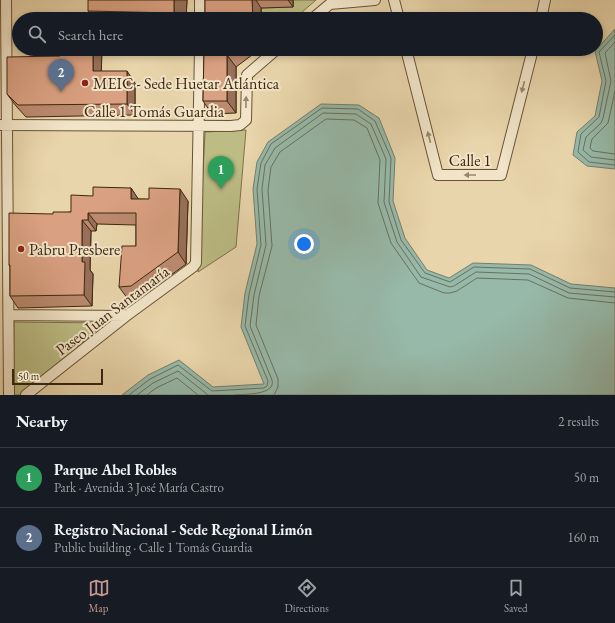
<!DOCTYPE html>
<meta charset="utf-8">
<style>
body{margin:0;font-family:"EB Garamond",serif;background:#242831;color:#f1f3f6}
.scale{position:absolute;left:12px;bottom:10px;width:91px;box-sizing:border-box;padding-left:4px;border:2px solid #3e280f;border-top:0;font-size:11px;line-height:14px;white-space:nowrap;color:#3e280f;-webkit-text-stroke:3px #f1e4c8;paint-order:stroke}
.you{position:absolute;left:304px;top:244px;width:14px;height:14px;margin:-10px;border:3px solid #fff;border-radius:50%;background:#1a73e8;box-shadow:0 0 0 6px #1a73e833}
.badge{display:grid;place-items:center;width:26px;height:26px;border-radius:50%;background:#c59692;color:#fff;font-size:13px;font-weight:700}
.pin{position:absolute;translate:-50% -33px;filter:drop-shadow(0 1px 2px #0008)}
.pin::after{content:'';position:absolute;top:21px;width:14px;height:12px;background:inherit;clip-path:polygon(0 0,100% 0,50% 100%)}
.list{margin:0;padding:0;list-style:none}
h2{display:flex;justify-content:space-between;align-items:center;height:52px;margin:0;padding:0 16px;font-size:17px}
h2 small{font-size:13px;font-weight:400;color:#9ea1a6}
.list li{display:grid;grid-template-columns:26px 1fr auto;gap:12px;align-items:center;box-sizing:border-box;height:60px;padding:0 16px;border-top:1px solid #363941}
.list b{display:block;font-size:15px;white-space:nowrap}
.list p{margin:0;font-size:13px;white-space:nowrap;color:#9ea1a6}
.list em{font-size:13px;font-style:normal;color:#9ea1a6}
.icon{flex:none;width:22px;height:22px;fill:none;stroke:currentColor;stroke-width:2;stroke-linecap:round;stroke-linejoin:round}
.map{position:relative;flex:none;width:615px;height:395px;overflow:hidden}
.search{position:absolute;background:#171b24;box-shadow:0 2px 6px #0003;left:12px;right:12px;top:12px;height:44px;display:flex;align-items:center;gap:10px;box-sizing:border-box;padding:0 14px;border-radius:22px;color:#9ea1a6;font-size:15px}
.sheet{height:172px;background:#171b24}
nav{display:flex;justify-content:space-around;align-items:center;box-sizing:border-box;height:56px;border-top:1px solid #363941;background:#171b24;font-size:11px;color:#9ea1a6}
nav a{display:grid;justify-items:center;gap:2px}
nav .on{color:#c59692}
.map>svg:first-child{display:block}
</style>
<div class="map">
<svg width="615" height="395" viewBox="0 0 615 395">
<rect width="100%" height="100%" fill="#e9d5ab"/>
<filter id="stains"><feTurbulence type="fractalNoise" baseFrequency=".005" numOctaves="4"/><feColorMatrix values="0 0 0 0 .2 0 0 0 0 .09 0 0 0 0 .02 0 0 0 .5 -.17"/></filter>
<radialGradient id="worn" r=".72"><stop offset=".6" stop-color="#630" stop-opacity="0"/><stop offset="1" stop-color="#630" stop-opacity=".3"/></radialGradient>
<path fill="#bcbc84" stroke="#7d724a" d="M 293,0 L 316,0 L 294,19 L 261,19 L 261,8 L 293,7 Z
M 246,130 L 236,247 L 198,272 L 205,132 Z
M 14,322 L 105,323 L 22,395 L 13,395 Z"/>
<path fill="#97b9a9" stroke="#737f6b" d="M 615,29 L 615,169 L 587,166 L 573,155 L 577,132 L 595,116 L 602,81 L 595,51 Z
M 321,104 L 359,105 L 379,118 L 395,158 L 393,201 L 405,238 L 427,270 L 449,278 L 473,263 L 531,265 L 571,284 L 615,288 L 615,395 L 122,395 L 148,375 L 179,360 L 213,387 L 264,384 L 241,327 L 245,293 L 257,244 L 253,189 L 257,162 L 268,142 Z"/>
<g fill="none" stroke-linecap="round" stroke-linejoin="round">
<path stroke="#6a705c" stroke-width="1" d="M 615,35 L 599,52 L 606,81 L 599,117 L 581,134 L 578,152 L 589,162 L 615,165
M 615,42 L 605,53 L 611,81 L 603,118 L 601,123 L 586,137 L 583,150 L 591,157 L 615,160
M 615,91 L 608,123 L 592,139 L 590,148 L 593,151 L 615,154
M 129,395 L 150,379 L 178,365 L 212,391 L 264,388 L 267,386 L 268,381 L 245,326 L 249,294 L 261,245 L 257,189 L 261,163 L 271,144 L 322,108 L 358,109 L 375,121 L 391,158 L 389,202 L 401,240 L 425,273 L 450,282 L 474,267 L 530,269 L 570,288 L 615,292
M 137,395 L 153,383 L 178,371 L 208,395
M 147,395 L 156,388 L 177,378 L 198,395
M 234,395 C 246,394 276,395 272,380 L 250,326 L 254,295 L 266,245 L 262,189 L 265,165 L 275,148 L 323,113 L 356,114 L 371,124 L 386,159 L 384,202 L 397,242 L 421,277 L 450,287 L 454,286 L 476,272 L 529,274 L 569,293 L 615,297
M 274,395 L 278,387 L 278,379 L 256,325 L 259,296 L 272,246 L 268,190 L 271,167 L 280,152 L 326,119 L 354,120 L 367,128 L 380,160 L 378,203 L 391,243 L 419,283 L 444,293 L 450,293 L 457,291 L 477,278 L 528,280 L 568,298 L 615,303"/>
<g stroke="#695336" stroke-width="12">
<path id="street" d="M 6,0 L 9,395
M 394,0 L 399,19
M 200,19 L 200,0
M 312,19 L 330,4 L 375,0
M 541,19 L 545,0
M 406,49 L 438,175 L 501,175 L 533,49
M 0,125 L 231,126 L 240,125 L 246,120 L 247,75 L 277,49
M 9,315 L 126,316
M 26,395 L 126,316 L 193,267 L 196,263 L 200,49"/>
</g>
<use href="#street" stroke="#f1e4c8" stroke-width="10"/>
</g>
<path fill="#bb8a6f" stroke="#3e280f" d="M 187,0 L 186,19 L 94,19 L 88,11 Z
M 205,0 L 293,0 L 293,7 L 261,8 L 261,19 L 205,19 Z
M 60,49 L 102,49 L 101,71 L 135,83 L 135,115 L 26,117 L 16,106 L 7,94 L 60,56 Z
M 204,49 L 260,49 L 236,67 L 236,113 L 212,114 L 203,101 Z
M 131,188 L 138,199 L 188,201 L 186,264 L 140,298 L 128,299 L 119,287 L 136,246 L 136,225 L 97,224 L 96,231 L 91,231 L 90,270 L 93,274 L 92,306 L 18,308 L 10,296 L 10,267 L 9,265 L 53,214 L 71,212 L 93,196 Z"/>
<path fill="#98705a" stroke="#3e280f" d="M 174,0 L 187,0 L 186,19 L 178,19 L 174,13 Z
M 252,0 L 256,0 L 261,8 L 261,19 L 253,19 Z
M 288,0 L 293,0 L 293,7 Z
M 93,49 L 102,49 L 101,83 L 93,71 Z
M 227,55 L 236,67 L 236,113 L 227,101 Z
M 127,71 L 135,83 L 135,115 L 127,104 Z
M 131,188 L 139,200 L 131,199 Z
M 180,189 L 188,201 L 186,264 L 178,252 Z
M 88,213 L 97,224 L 96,231 L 88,220 Z
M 82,220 L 91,231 L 90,270 L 93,274 L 92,306 L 84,295 L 82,262 Z"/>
<path fill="#d9a081" stroke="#3e280f" d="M 88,0 L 174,0 L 174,13 L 88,11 Z
M 205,0 L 252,0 L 253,19 L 205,19 Z
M 60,49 L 93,49 L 93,71 L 127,71 L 127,104 L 18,105 L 7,94 L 7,57 L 60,56 Z
M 204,49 L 234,49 L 227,55 L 227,101 L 203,101 Z
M 93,187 L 131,188 L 131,199 L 149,199 L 149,188 L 180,189 L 178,252 L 131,286 L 119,287 L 122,246 L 136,246 L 136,213 L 88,213 L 88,220 L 82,220 L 82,262 L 85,262 L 84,295 L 10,296 L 10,265 L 9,265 L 9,213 L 53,214 L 53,212 L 71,212 L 71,195 L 93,196 Z"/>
<defs><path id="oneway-solid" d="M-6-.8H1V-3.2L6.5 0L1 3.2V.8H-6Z"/></defs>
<g fill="#98866c">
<use href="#oneway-solid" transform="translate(523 87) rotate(104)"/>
<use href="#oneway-solid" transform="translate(246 102) rotate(-89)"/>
<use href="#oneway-solid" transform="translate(429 137) rotate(-104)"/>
<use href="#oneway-solid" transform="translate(470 175) rotate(180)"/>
</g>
<g fill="#8f2418" stroke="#f1e4c8" stroke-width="1.5">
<circle cx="85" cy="83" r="4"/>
<circle cx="21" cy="249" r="4"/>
</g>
<g text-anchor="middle" stroke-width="4" stroke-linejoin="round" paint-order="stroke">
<g font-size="16" fill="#3e280f" stroke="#f1e4c8" text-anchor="start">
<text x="93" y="89">MEIC - Sede Huetar Atlántica</text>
<text x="29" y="255">Pabru Presbere</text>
</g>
<g font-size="16" fill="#3e280f" stroke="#f1e4c8">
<text x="154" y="117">Calle 1 Tomás Guardia</text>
<text x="470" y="166">Calle 1</text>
<text transform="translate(112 310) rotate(-37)" y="6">Paseo Juan Santamaría</text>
</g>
</g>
<rect width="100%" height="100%" filter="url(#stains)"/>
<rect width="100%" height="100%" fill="url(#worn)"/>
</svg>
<div class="scale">50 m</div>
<div class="you"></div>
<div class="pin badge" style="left:221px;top:189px;background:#2e9e5b">1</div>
<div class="pin badge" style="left:61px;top:92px;background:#5c6f8a">2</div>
<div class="search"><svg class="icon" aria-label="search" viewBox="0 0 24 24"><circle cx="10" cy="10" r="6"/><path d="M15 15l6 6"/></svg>Search here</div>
</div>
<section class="sheet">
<h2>Nearby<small>2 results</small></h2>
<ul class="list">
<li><span class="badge" style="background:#2e9e5b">1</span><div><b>Parque Abel Robles</b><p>Park · Avenida 3 José María Castro</p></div><em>50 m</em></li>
<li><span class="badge" style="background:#5c6f8a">2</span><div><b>Registro Nacional - Sede Regional Limón</b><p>Public building · Calle 1 Tomás Guardia</p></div><em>160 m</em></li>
</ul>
</section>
<nav>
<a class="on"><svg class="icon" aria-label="map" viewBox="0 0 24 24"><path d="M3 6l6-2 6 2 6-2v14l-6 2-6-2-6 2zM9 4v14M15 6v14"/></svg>Map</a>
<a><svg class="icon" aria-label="directions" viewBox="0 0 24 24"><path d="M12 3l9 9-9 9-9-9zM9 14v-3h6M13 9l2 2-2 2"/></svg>Directions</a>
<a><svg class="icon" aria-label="saved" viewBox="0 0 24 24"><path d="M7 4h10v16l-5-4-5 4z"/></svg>Saved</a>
</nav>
